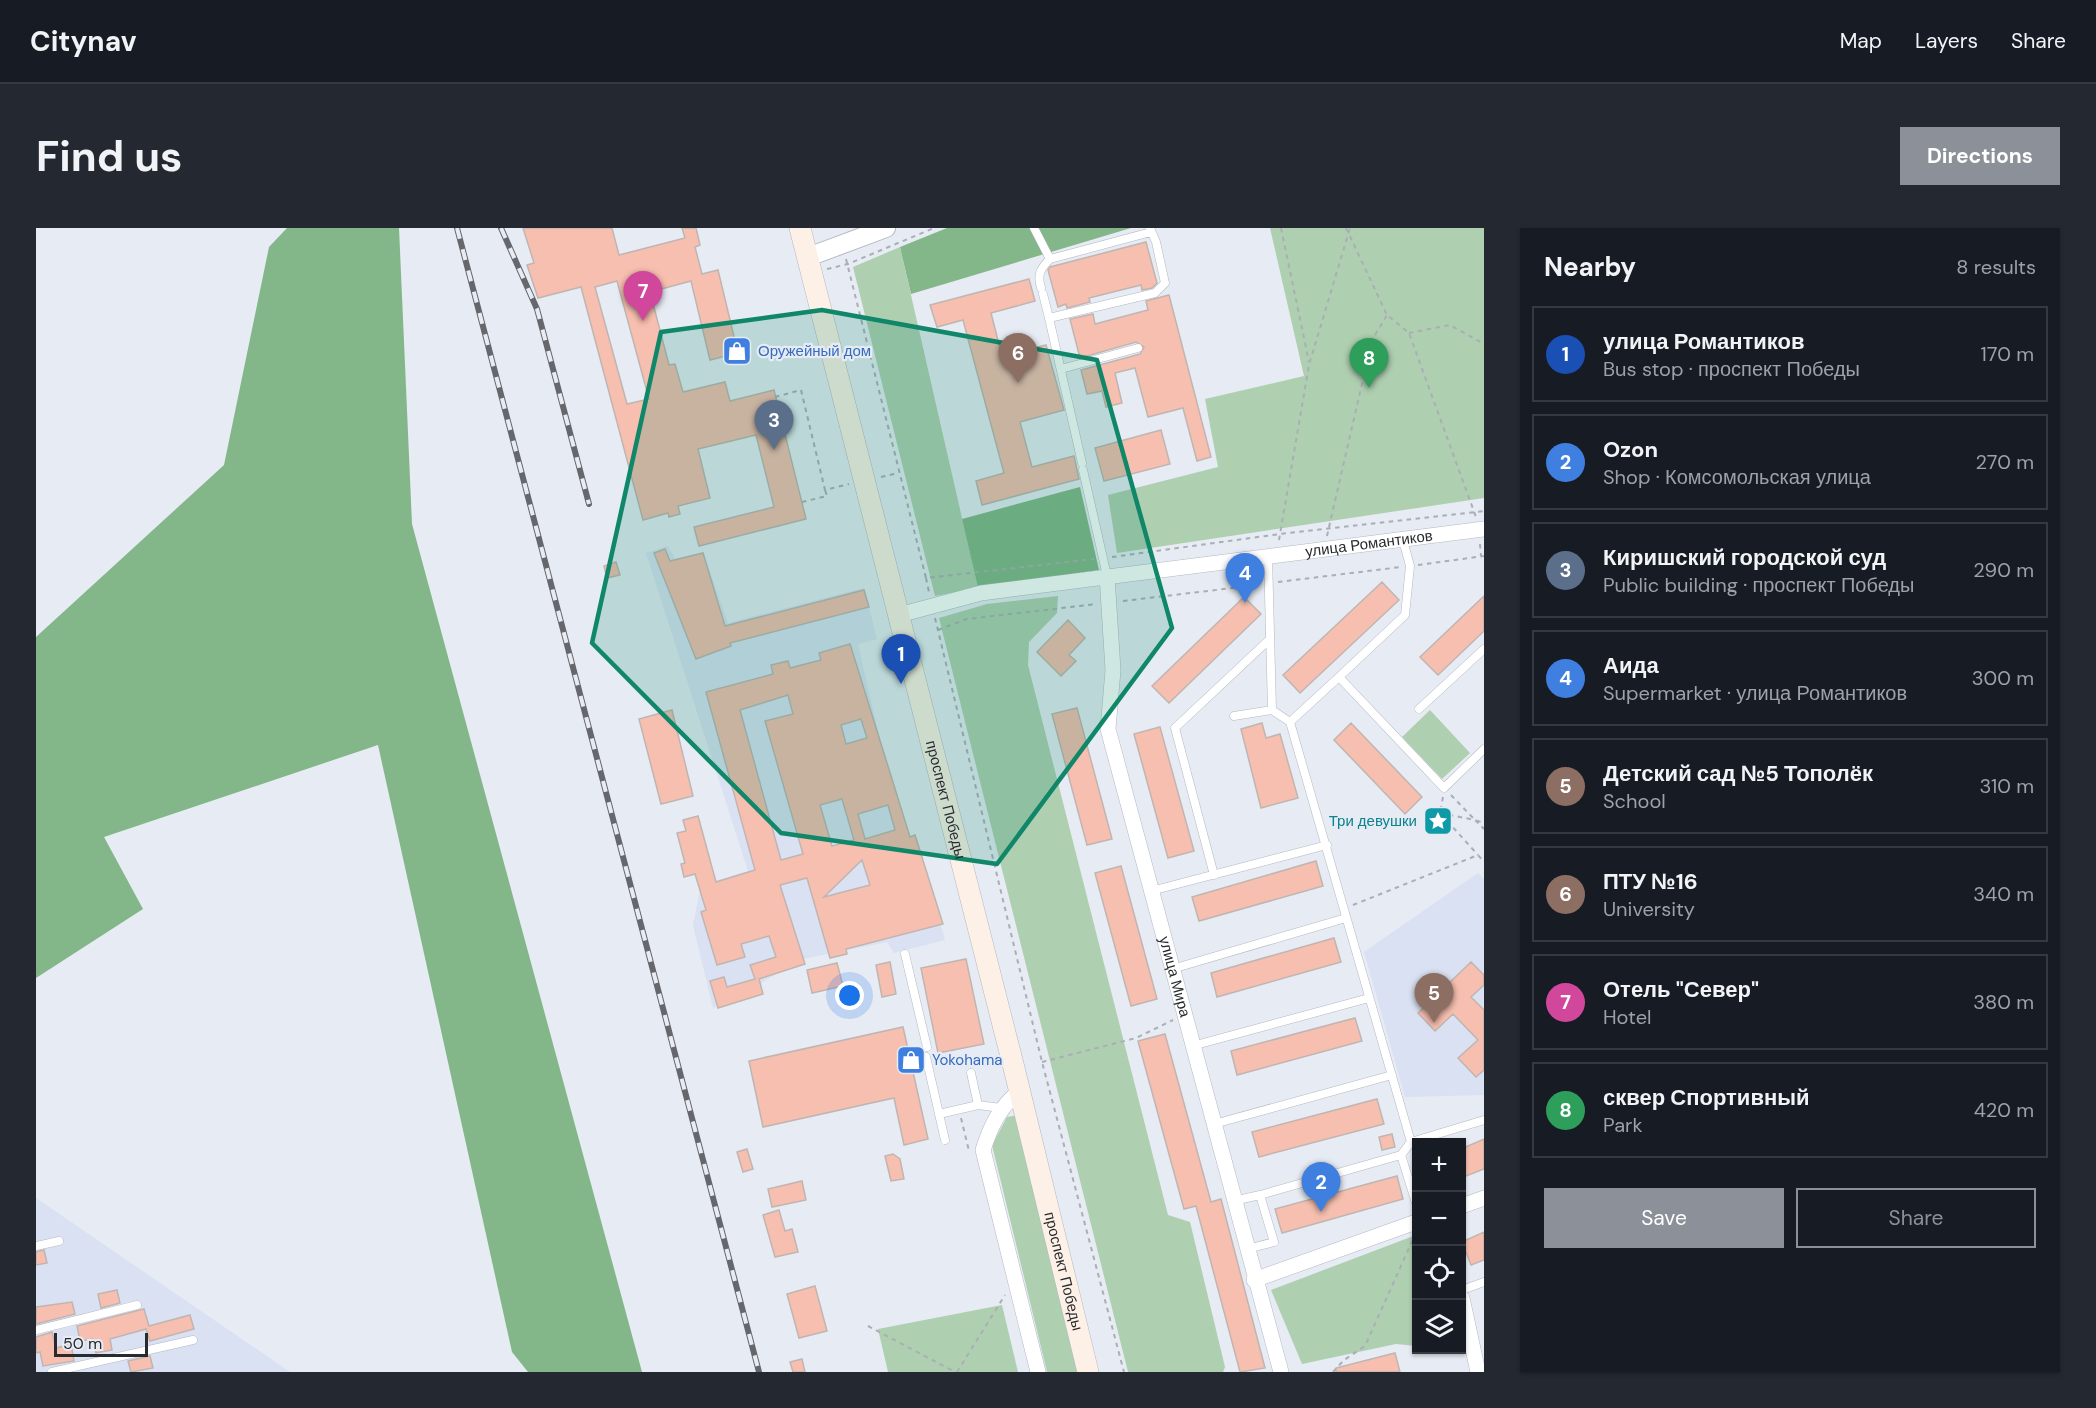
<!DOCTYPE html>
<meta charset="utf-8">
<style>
body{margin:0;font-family:"DM Sans",sans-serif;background:#242831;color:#f1f3f6}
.controls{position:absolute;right:18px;bottom:18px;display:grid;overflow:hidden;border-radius:0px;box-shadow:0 2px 4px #0004}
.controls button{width:54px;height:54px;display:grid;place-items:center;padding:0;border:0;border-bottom:2px solid #363941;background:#171b24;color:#f1f3f6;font:30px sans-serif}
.scale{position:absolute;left:18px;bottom:15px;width:94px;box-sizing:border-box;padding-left:6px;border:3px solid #292a2e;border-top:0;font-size:16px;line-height:21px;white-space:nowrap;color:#292a2e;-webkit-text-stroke:4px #e6ebf4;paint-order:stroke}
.you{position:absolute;left:814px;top:768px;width:21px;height:21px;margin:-15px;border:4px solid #fff;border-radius:50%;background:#1a73e8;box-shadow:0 0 0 9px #1a73e833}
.badge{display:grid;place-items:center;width:39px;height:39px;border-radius:50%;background:#8c9099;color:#fff;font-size:20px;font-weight:700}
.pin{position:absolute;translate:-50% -50px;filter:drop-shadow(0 2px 3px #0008)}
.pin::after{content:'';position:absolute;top:32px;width:21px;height:18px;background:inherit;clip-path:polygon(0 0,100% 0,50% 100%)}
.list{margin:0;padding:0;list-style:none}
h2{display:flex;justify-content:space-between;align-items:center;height:78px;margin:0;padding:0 24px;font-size:26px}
h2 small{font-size:20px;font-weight:400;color:#9ea1a6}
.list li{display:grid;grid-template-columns:39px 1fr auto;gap:18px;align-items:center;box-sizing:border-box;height:96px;margin:0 12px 12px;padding:0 12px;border:2px solid #363941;border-radius:0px}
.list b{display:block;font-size:22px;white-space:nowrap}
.list p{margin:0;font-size:20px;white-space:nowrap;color:#9ea1a6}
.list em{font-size:20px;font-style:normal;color:#9ea1a6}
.actions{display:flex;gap:12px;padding:18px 24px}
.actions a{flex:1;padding:14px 0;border:2px solid #8c9099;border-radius:0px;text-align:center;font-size:21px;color:#8c9099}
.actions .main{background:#8c9099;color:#fff}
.icon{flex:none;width:33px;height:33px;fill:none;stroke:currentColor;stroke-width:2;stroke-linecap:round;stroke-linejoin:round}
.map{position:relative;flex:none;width:1448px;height:1144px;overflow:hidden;border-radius:0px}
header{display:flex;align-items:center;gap:36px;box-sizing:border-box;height:84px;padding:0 30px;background:#171b24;border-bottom:2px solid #363941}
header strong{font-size:28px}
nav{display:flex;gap:33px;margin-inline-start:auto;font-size:21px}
.intro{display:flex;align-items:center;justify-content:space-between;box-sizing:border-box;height:144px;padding:0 36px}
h1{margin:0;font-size:42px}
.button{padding:15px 27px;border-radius:0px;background:#8c9099;color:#fff;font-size:21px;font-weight:700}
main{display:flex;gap:36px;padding:0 36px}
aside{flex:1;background:#171b24;border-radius:0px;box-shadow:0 2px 4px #0004}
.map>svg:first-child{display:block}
</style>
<header>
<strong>Citynav</strong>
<nav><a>Map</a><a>Layers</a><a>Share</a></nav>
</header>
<div class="intro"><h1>Find us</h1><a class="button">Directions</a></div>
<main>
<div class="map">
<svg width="1448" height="1144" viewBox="0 0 1448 1144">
<rect width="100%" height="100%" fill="#e6ebf4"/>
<path fill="#d9e1f2" d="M 632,318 L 641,335 L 668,327 L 692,395 L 828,360 L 841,411 L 822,416 L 867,614 L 881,610 L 909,712 L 858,725 L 851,714 L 762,732 L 718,760 L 677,780 L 657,697 L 665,657 L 712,643 L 610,325 Z
M 1442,645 L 1448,651 L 1448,867 L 1369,869 L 1328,724 Z
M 0,970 L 254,1144 L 0,1144 Z"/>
<path fill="#afcfb1" d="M 1234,0 L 1448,0 L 1448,270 L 1081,325 L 1072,267 L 1182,239 L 1169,171 L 1268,148 Z
M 864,19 L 942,360 L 899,368 L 817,39 Z
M 1022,368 L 1021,385 L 993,414 L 992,437 L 1132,987 L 1154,994 L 1189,1139 L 1187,1144 L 1092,1144 L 903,390 L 951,376 Z
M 1394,482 L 1434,525 L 1406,551 L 1366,509 Z
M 982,887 L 1048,1144 L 1011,1144 L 956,917 L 971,889 Z
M 1380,1007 L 1380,1118 L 1360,1116 L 1266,1136 L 1235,1062 Z
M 966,1077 L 982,1144 L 852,1144 L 842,1101 Z"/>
<path fill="#83b688" d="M 251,0 L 363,0 L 376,296 L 606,1144 L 492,1144 L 476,1124 L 342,517 L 68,609 L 107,681 L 0,750 L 0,409 L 188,237 L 233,19 Z
M 911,0 L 1095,0 L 875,66 L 864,19 Z
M 1044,259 L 1063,342 L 942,360 L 926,291 Z"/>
<path fill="#f7bfaf" stroke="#c0b5b1" stroke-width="1.5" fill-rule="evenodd" d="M 487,0 L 576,0 L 583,27 L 649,10 L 646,0 L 660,0 L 664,17 L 659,19 L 666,46 L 682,42 L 702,125 L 674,132 L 655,53 L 614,64 L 633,137 L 639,136 L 647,164 L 689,154 L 694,173 L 738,162 L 770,291 L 663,318 L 658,299 L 738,279 L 720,207 L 662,221 L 674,270 L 642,278 L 644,286 L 633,289 L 632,285 L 607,292 L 545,59 L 502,70 L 491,37 L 498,35 ZM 581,53 L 613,171 L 591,176 L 559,59 Z
M 1110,14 L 1121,55 L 1116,60 L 1106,62 L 1105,57 L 1053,70 L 1054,74 L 1031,80 L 1030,76 L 1022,79 L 1012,42 L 1014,39 Z
M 993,51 L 999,73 L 955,85 L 966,128 L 1010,117 L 1028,182 L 984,194 L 996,239 L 1038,228 L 1043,251 L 946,277 L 940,253 L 968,245 L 927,92 L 901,99 L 894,77 Z
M 1133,67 L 1175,229 L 1161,233 L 1147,180 L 1112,189 L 1099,140 L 1079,145 L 1086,175 L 1070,179 L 1066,163 L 1051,166 L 1045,142 L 1104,126 L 1108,119 L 1100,114 L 1044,130 L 1034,91 L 1057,86 L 1059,96 L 1112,82 L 1110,73 Z
M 1125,202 L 1134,236 L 1068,253 L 1059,220 Z
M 629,321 L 634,333 L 667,325 L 689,398 L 828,362 L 833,379 L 694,415 L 695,418 L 660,431 L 618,325 Z
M 580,334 L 584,347 L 571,350 L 568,338 Z
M 1346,354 L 1363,372 L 1264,465 L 1247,447 Z
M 1448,368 L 1448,403 L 1402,447 L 1384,429 Z
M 1208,369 L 1225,386 L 1133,475 L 1116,458 Z
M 1032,392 L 1049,410 L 1033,427 L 1040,433 L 1025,448 L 1001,424 Z
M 814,416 L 874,609 L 879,607 L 907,696 L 810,721 L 811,726 L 794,730 L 771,650 L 744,657 L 769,736 L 723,751 L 727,766 L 682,780 L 674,753 L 688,749 L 691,759 L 719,751 L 714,737 L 740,729 L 733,708 L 705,716 L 709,729 L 681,737 L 665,684 L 670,682 L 659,646 L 648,649 L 645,636 L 649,635 L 641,605 L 650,603 L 647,592 L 662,588 L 680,654 L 719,642 L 670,464 L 737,446 L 735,437 L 752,433 L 754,440 L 785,432 L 783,425 ZM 752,467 L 757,486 L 729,493 L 767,626 L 745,632 L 704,482 ZM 825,491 L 831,510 L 810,516 L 805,497 ZM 806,571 L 818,612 L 796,618 L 784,577 ZM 852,577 L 859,602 L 829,611 L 822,586 ZM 826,632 L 834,657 L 788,669 Z
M 1041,480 L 1076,611 L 1051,617 L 1016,486 Z
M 636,482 L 657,568 L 625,576 L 603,491 Z
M 1226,495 L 1230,510 L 1244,506 L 1262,570 L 1225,580 L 1205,501 Z
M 1315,495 L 1386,569 L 1369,586 L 1298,512 Z
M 1124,499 L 1158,623 L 1132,630 L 1098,506 Z
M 1280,633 L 1287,658 L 1163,693 L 1156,669 Z
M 1085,638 L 1121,771 L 1095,778 L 1059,645 Z
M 1298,710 L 1305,734 L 1181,769 L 1175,745 Z
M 930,731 L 948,816 L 902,825 L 885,740 Z
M 854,734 L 860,766 L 846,769 L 840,737 Z
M 1435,734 L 1448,747 L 1448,757 L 1435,769 L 1448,782 L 1448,842 L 1440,849 L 1422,830 L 1442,812 L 1417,786 L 1399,803 L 1382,785 Z
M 801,735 L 807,758 L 776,765 L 771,742 Z
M 1319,790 L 1326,813 L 1201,847 L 1195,823 Z
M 867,799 L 892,911 L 868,917 L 858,870 L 727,899 L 713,833 Z
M 1129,806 L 1175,974 L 1185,971 L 1229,1140 L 1204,1144 L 1160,978 L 1148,981 L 1102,813 Z
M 1341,871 L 1348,896 L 1223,929 L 1216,904 Z
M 1356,906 L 1359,919 L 1346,922 L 1343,909 Z
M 1448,911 L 1448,941 L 1425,950 L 1425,921 Z
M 711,921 L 717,941 L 707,944 L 701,924 Z
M 857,926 L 864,931 L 868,951 L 855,953 L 849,928 Z
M 1361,948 L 1367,971 L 1246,1005 L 1239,981 Z
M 766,953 L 770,972 L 736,979 L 732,961 Z
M 743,982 L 749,1003 L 756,1001 L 762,1024 L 739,1029 L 727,987 Z
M 1448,1004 L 1448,1032 L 1435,1037 L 1426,1014 Z
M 8,1022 L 11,1035 L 0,1037 L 0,1024 Z
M 779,1058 L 791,1103 L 763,1110 L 751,1066 Z
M 81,1062 L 84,1075 L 65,1080 L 62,1066 Z
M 36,1074 L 39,1086 L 0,1096 L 0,1079 Z
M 108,1081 L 113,1098 L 154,1087 L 158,1101 L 114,1113 L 110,1101 L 74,1111 L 76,1122 L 60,1125 L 57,1111 L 44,1113 L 41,1098 Z
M 16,1104 L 20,1120 L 35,1116 L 38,1133 L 7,1138 L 4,1124 L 0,1125 L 0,1109 Z
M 1359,1125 L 1364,1144 L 1300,1144 L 1300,1140 Z
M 114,1128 L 117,1140 L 95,1144 L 92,1133 Z
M 766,1131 L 769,1144 L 757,1144 L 754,1134 Z"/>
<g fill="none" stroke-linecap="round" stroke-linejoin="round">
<g stroke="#b4b8c2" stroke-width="9">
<path id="service" d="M 998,0 L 1014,31
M 1005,60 C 1001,47 1004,41 1014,31 L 1115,4
M 1007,66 L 1013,90
M 1025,141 L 1102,120
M 1046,235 L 1013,90 L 1119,65 L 1129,55 L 1120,14 L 1114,0
M 1047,242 L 1071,348
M 1232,328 L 1236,482 L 1254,494 L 1303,449 L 1408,560 L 1448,521
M 1303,449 L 1369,387 L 1374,338 L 1367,312
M 1383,481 L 1448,421
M 1198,488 L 1236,482
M 1254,494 L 1375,914
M 1178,647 L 1139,500 L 1234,411
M 1115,663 L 1291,617
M 869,726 L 891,819
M 1136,741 L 1310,690
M 1156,818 L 1333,770
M 890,829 L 909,912
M 935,845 L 942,877
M 903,886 L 942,877 L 965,880
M 1178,896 L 1356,847
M 1197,973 L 1224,967
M 1380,975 L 1365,927 L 1375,914 L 1448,892
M 0,1018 L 23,1013
M 1211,1021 L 1238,1014 L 1224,967 L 1365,927
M 1426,1062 L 1448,1054
M 0,1102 L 101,1077
M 16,1144 L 157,1112"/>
</g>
<g stroke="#b4b8c2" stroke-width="16">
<g id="minor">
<path id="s1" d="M 1071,348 L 1077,442 L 1072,501 L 1245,1144"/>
<path id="s2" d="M 863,387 L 945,365 L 1448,301"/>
<path d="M 983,863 C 963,881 955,897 947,922 L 1002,1144"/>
<path d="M 1426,978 L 1448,970"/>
<path d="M 1218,1052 L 1380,994"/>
<path d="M 1426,1070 L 1442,1144"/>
</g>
</g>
<g stroke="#b4b8c2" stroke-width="20">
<path id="tertiary" d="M 772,29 L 850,0"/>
</g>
<g stroke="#b4b8c2" stroke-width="22">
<g id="secondary">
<path id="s3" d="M 764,0 L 978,840 L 1052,1144"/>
</g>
</g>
<path stroke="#aaaeb5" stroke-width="2" stroke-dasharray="4.5 4.5" stroke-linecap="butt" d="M 1245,0 L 1273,134
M 1310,0 L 1351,87 L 1373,105 L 1440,289
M 810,31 L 890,350 L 1058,331
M 791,41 L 812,36 L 898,0
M 1373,105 L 1414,97 L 1448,116
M 739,169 L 765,162 L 789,262 L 813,256
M 845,249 L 862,245
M 766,274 L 791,268 L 789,262
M 1291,308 L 1336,112 L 1351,87
M 1243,312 L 1273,137 L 1314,0
M 1444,316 L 1445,328
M 1076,329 L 1244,306 L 1448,283
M 1382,337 L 1448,328
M 890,350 L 893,364
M 1242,354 L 1365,339
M 1087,373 L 1222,357
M 899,390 L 1006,834 L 1088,1144
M 902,402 L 931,391 L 1061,376
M 1415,567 L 1439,592 L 1448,595
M 1407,569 L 1404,585 L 1442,627
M 1404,585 L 1439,592 L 1448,601
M 1317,677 L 1442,627 L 1448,634
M 1006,834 L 1100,810 L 1137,792
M 925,890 L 933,923
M 832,1098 L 919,1144
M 921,1144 L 969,1067
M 1297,1144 L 1308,1132 L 1329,1118 L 1378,1009"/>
<use href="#service" stroke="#fff" stroke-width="8"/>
<use href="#minor" stroke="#fff" stroke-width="15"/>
<use href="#tertiary" stroke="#fff" stroke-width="18"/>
<use href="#secondary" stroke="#fdf0e6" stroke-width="21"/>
<g stroke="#65676d" stroke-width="6">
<path id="rail" d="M 421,0 L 723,1144
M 465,0 L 501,81 L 553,276"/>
</g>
<use href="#rail" stroke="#e6ebf4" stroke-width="4" stroke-dasharray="11" stroke-linecap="butt"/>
</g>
<path fill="#0f8768" fill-opacity="0.2" stroke="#0f8768" stroke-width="4.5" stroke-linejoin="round" d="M 786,82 L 1061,132 L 1136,400 L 961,636 L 745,605 L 556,415 L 625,104 Z"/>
<defs>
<g id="shop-square" transform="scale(1.5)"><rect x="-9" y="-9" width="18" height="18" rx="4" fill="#3f7fe0" stroke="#e6ebf4"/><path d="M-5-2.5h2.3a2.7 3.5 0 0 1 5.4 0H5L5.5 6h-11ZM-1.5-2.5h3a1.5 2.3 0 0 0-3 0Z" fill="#fff"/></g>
<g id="sight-square" transform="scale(1.5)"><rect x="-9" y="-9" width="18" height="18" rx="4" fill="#0f9aa8" stroke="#e6ebf4"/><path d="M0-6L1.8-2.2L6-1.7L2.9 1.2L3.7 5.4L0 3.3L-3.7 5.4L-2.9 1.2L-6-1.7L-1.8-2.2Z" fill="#fff"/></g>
</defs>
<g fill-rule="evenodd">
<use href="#shop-square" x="701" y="123"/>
<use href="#sight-square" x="1402" y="593"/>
<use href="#shop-square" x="875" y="832"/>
</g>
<g text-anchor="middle" stroke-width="4.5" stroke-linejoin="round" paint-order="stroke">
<g font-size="15" fill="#366cbe" stroke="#e6ebf4" text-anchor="start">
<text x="722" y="128">Оружейный дом</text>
<text x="896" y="837">Yokohama</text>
</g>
<g font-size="15" fill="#292a2e" stroke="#e6ebf4">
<text dy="5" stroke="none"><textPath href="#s2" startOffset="476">улица Романтиков</textPath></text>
<text dy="5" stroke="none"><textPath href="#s3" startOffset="590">проспект Победы</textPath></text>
<text dy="5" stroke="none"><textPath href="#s1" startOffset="410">улица Мира</textPath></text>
<text dy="5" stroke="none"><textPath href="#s3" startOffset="1076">проспект Победы</textPath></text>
</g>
<g font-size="15" fill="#0d838f" stroke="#e6ebf4" text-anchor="end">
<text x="1381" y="598">Три девушки</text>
</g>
</g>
</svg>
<div class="controls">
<button>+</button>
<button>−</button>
<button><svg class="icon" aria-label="locate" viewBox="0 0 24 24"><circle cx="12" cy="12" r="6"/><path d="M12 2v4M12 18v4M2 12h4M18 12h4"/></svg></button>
<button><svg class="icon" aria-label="layers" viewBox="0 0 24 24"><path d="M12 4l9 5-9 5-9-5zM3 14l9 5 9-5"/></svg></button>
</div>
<div class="scale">50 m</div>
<div class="you"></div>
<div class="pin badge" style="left:865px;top:456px;background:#1a4fb4">1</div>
<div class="pin badge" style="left:1285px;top:984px;background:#3f7fe0">2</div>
<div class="pin badge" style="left:738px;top:222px;background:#5c6f8a">3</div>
<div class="pin badge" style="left:1209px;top:375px;background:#3f7fe0">4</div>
<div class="pin badge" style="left:1398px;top:795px;background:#8d6e63">5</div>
<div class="pin badge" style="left:982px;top:155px;background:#8d6e63">6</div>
<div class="pin badge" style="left:607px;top:93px;background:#d1479c">7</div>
<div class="pin badge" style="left:1333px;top:160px;background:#2e9e5b">8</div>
</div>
<aside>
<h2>Nearby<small>8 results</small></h2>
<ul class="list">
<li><span class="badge" style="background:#1a4fb4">1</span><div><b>улица Романтиков</b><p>Bus stop · проспект Победы</p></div><em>170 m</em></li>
<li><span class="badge" style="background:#3f7fe0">2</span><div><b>Ozon</b><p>Shop · Комсомольская улица</p></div><em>270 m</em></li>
<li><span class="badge" style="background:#5c6f8a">3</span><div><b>Киришский городской суд</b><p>Public building · проспект Победы</p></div><em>290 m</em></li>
<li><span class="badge" style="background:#3f7fe0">4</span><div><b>Аида</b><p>Supermarket · улица Романтиков</p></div><em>300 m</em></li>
<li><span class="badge" style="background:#8d6e63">5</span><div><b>Детский сад №5 Тополёк</b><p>School</p></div><em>310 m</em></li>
<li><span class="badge" style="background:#8d6e63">6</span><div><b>ПТУ №16</b><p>University</p></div><em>340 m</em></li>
<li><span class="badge" style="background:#d1479c">7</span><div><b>Отель &quot;Север&quot;</b><p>Hotel</p></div><em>380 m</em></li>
<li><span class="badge" style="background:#2e9e5b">8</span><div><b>сквер Спортивный</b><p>Park</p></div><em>420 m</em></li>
</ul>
<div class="actions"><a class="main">Save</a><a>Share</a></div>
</aside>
</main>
